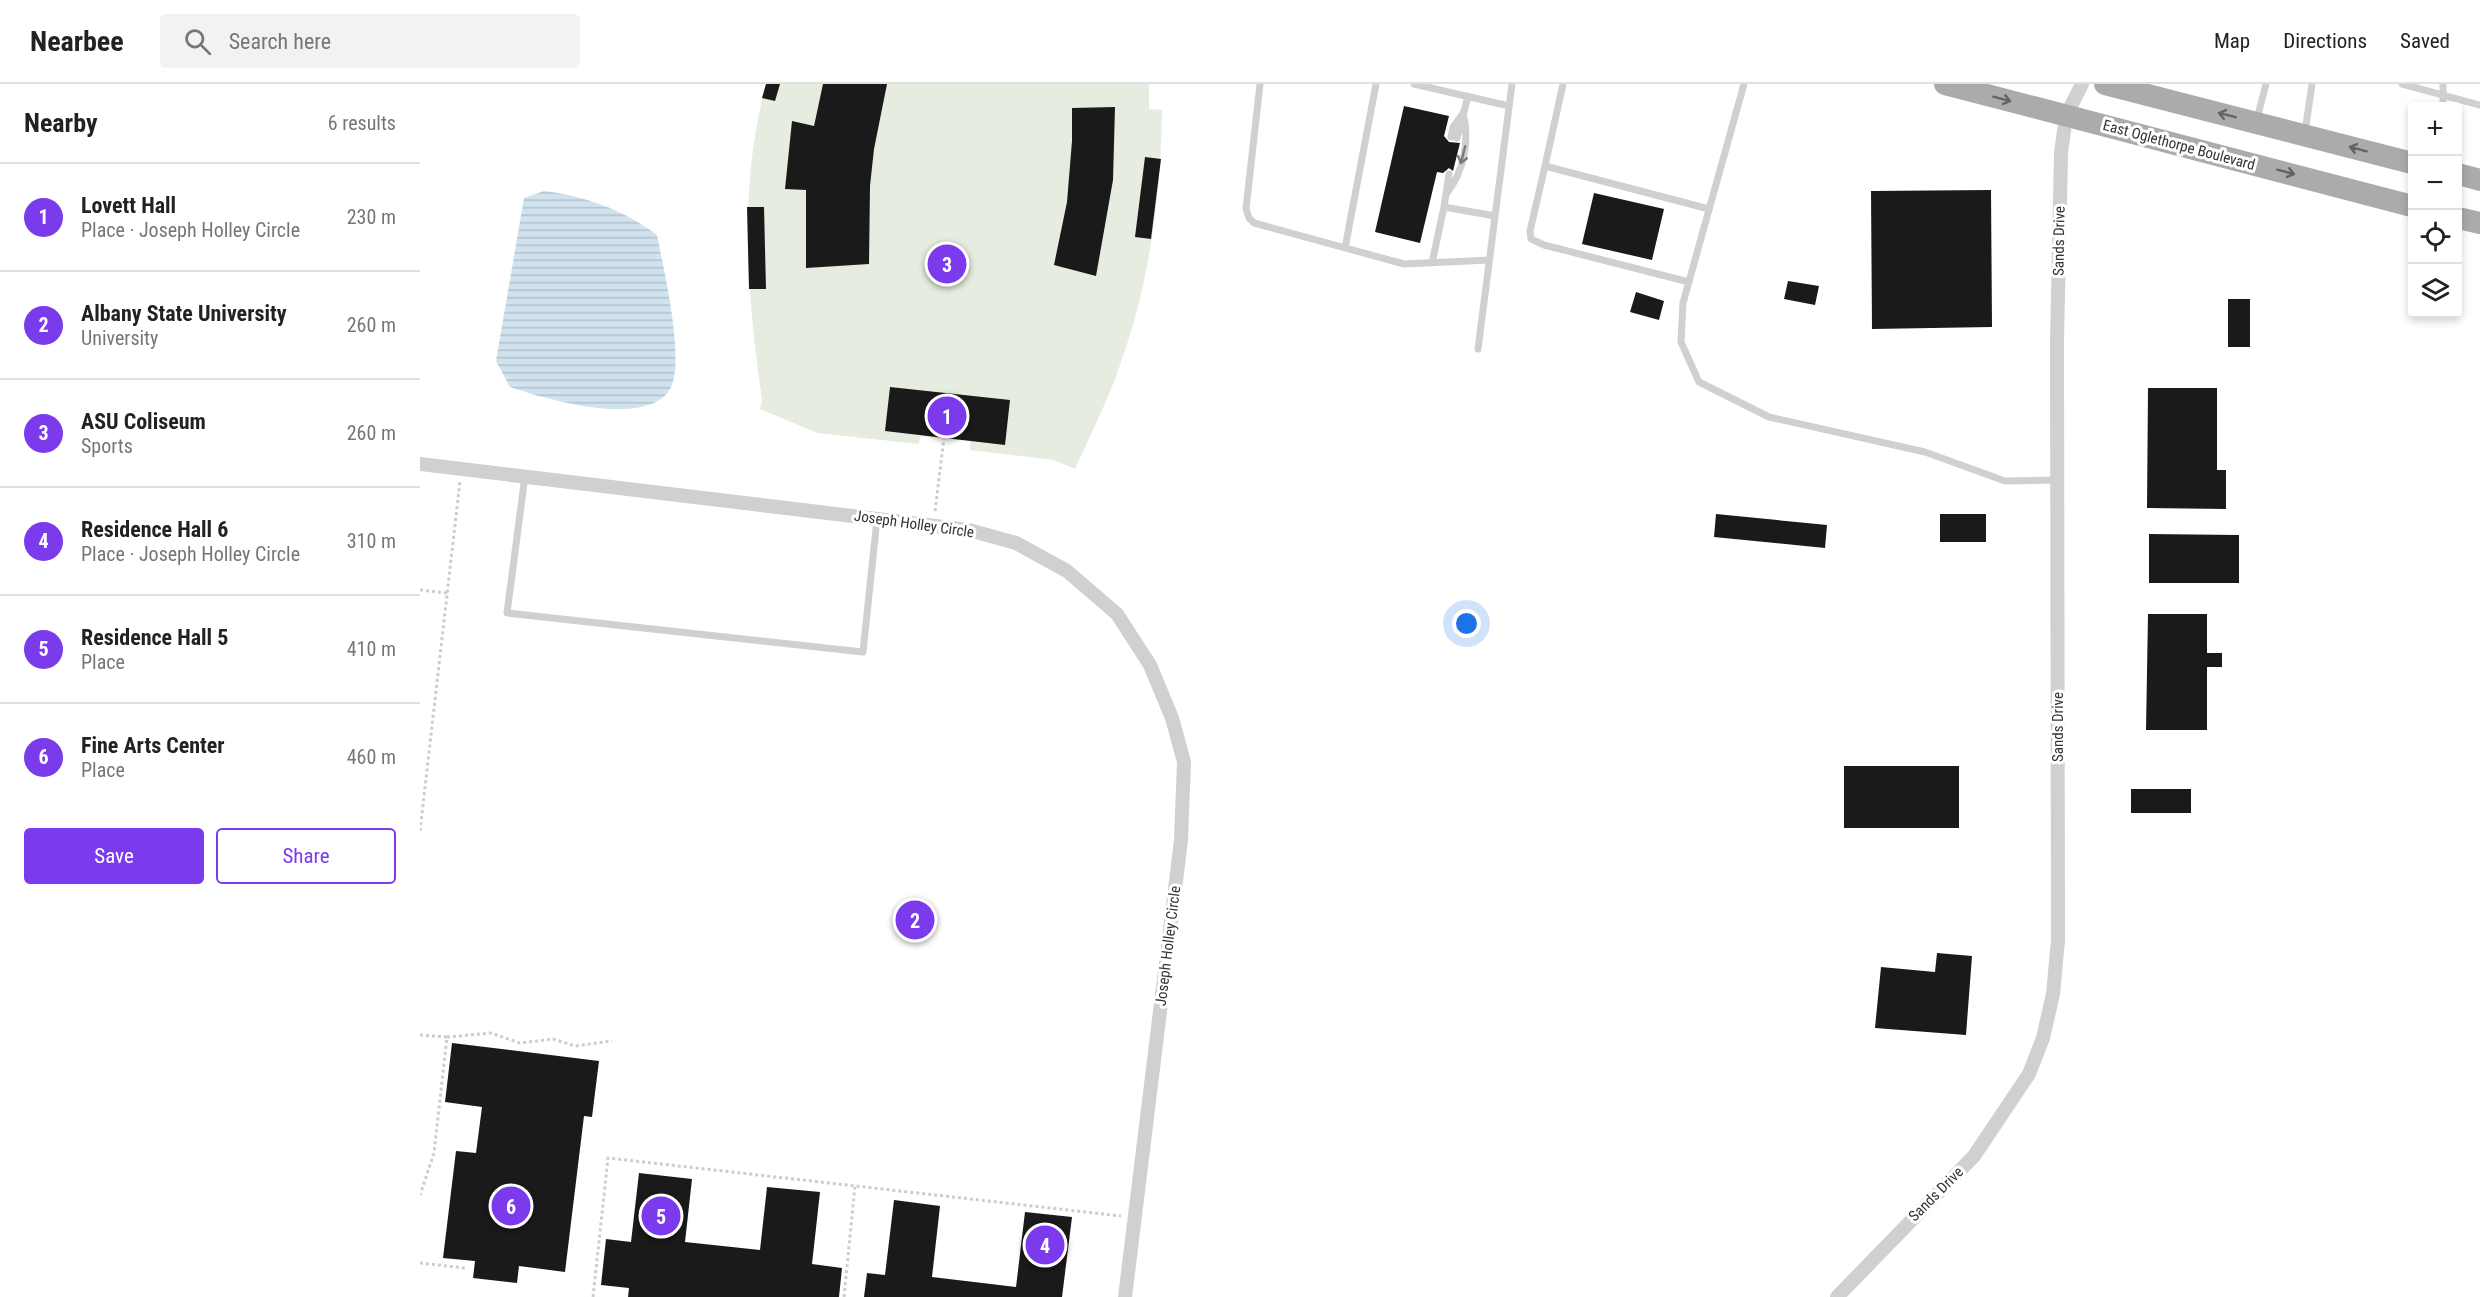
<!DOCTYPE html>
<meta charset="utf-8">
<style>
body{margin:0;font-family:"Roboto Condensed",sans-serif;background:#f2f2f2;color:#222}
.controls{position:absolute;right:18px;top:18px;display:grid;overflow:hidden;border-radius:6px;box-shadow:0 3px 9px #0003}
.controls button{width:54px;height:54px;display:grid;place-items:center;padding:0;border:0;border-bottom:2px solid #e0e0e0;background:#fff;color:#222;font:30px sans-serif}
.you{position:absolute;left:1047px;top:540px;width:21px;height:21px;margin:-15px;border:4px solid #fff;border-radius:50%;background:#1a73e8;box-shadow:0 0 0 9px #1a73e833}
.badge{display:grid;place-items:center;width:39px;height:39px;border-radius:50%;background:#7c3aed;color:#fff;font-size:20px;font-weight:700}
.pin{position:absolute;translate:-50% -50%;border:3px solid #fff;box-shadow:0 2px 6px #0006}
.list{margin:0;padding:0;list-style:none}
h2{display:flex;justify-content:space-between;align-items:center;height:78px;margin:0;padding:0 24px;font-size:26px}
h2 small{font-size:20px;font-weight:400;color:#767676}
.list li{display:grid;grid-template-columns:39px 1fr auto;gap:18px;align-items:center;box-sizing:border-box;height:108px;padding:0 24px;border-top:2px solid #e0e0e0}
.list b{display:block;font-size:22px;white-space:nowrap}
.list p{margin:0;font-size:20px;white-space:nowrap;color:#767676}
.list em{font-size:20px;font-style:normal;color:#767676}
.actions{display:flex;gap:12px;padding:18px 24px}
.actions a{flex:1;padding:14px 0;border:2px solid #7c3aed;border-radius:6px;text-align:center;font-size:21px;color:#7c3aed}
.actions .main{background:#7c3aed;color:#fff}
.icon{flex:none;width:33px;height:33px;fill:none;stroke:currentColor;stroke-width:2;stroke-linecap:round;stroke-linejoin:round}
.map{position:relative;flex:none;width:2060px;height:1213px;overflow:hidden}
header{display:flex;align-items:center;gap:36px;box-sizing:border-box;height:84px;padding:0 30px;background:#fff;border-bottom:2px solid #e0e0e0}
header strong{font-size:28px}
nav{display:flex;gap:33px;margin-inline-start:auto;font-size:21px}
.search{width:420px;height:54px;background:#f2f2f2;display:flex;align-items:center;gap:15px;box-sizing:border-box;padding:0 21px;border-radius:6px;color:#767676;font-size:22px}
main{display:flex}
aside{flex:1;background:#fff}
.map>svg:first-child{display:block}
</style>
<header>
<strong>Nearbee</strong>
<div class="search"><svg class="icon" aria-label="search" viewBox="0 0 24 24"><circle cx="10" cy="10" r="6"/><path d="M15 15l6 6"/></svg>Search here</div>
<nav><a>Map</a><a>Directions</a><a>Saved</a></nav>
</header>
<main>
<aside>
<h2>Nearby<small>6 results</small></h2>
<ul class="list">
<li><span class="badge">1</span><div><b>Lovett Hall</b><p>Place · Joseph Holley Circle</p></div><em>230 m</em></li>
<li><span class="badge">2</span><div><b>Albany State University</b><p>University</p></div><em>260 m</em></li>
<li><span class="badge">3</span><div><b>ASU Coliseum</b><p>Sports</p></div><em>260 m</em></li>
<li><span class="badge">4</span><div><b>Residence Hall 6</b><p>Place · Joseph Holley Circle</p></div><em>310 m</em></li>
<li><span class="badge">5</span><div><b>Residence Hall 5</b><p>Place</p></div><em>410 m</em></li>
<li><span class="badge">6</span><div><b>Fine Arts Center</b><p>Place</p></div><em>460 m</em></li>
</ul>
<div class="actions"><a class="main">Save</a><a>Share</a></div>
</aside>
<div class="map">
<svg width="2060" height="1213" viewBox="0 0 2060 1213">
<defs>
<pattern id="water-rules" width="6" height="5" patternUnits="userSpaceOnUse" patternTransform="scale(1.5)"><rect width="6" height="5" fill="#cfe2ee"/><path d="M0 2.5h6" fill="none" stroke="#b2c2cd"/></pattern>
</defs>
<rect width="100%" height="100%" fill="#fff"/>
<path fill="#e6ecdf" d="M 346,0 L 729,0 L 729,25 L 742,26 C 741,110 730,196 702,275 C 690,313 671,349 655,385 L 634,376 L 550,366 L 550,357 L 500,352 L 499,360 L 397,349 L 340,325 L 342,316 C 327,210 318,105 346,0 Z"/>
<path fill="url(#water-rules)" d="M 124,107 C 165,112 204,126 237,151 C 243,182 266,278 250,305 C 226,345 125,315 90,303 L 76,277 L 104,114 Z"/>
<path fill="#1a1a1a" d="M 346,0 L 360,0 L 355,17 L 342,14 Z
M 403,0 L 467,0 L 454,65 L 450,102 L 449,180 L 386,184 L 386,106 L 365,105 L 372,37 L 394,42 Z
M 984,22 L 1029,32 L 1024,52 L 1029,58 L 1040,59 L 1033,87 L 1029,84 L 1023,89 L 1017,88 L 1000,159 L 955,148 Z
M 695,23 L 693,96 L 676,192 L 634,181 L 647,118 L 652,57 L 652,24 Z
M 725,73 L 741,75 L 731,155 L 715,153 Z
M 1571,106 L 1572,243 L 1452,245 L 1451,107 Z
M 1174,109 L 1244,125 L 1232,176 L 1162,160 Z
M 327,123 L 344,123 L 346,205 L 329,205 Z
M 1368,197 L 1399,202 L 1395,221 L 1364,215 Z
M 1216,208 L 1244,217 L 1239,236 L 1210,228 Z
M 1808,215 L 1830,215 L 1830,263 L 1808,263 Z
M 470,303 L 590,316 L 585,361 L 465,347 Z
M 1728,304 L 1797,304 L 1797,386 L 1806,386 L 1806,425 L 1727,424 Z
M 1296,430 L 1407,441 L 1405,464 L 1294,453 Z
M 1520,430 L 1566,430 L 1566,458 L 1520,458 Z
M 1729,450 L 1819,451 L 1819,499 L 1729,499 Z
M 1728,530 L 1787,530 L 1787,569 L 1802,569 L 1802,583 L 1787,583 L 1787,646 L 1726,646 Z
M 1424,682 L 1539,682 L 1539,744 L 1424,744 Z
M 1711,705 L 1771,705 L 1771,729 L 1711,729 Z
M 1517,869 L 1552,872 L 1546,951 L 1455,944 L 1461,883 L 1515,888 Z
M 32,959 L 179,977 L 172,1033 L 164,1032 L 145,1188 L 99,1182 L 97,1199 L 53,1194 L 55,1177 L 23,1174 L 36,1067 L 56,1069 L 62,1023 L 25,1018 Z
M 219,1089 L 272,1095 L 265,1158 L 340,1166 L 347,1103 L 400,1108 L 392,1180 L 422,1184 L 419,1213 L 208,1213 L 209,1204 L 181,1201 L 186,1155 L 211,1158 Z
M 474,1116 L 520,1122 L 512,1193 L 596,1203 L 605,1128 L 652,1133 L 642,1213 L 444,1213 L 447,1189 L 465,1191 Z"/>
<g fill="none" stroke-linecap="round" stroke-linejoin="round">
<path stroke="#cdcdcd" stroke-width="3" stroke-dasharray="3 3" stroke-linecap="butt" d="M 515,427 L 524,354
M 0,506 L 27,509
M 0,747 L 40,397
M 0,951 L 27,953 L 14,1069 L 0,1111
M 27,953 L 71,949 L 100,959 L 133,955 L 155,962 L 192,957
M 0,1179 L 45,1184
M 173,1213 L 188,1074 L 701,1132
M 424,1213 L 435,1102"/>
<path stroke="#d0d0d0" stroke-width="7" d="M 840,0 L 826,125 L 829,134 L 834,139 L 984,180 L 1069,176
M 994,0 L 1089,22
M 1143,0 L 1125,82 L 1289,125
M 1324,0 L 1263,219 L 1261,258 L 1279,298 L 1349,333 L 1505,368 L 1585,397 L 1637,396
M 1982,0 L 2060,21
M 2023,0 L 2023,22
M 1837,35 L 1846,0
M 1885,48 L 1892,0
M 1031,53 L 1033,43 L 1042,31
M 1037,54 L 1048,12
M 1125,82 L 1110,147 L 1111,155 L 1124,161 L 1269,198
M 1027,109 C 1044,87 1050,56 1043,29
M 1024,123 L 1029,90
M 925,164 L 956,0
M 1012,179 L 1024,123 L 1075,132
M 1058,265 L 1092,0
M 105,392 L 87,529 L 443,568 L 457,435"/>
<path stroke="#d0d0d0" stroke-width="14" d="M 0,380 L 549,446 L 596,459 L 647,487 L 697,530 L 730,581 L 752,634 L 764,678 L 761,756 L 705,1213
M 1417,1213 L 1554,1072 L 1609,990 L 1623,954 L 1633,910 L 1638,856 L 1637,258 L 1641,69 L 1646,32 L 1662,0"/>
<path stroke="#ababab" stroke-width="22" d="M 1525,0 L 1992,122
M 1685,0 L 1992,79
M 2038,90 L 2060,96
M 2038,134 L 2060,139"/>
</g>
<defs><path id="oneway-shaft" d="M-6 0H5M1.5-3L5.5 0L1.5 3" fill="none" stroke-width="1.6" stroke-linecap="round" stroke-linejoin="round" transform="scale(1.5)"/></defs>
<g stroke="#636363">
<use href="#oneway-shaft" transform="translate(1582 15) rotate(15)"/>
<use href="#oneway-shaft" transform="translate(1807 31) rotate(-166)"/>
<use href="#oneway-shaft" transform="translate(1938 65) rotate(-165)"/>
<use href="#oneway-shaft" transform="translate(1866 88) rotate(15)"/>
</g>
<use stroke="#7a7a7a" href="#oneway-shaft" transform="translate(1043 71) rotate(104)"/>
<g text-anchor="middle" stroke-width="6" stroke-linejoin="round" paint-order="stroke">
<g font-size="15" fill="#333" stroke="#fff">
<text transform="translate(1759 61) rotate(15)" y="5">East Oglethorpe Boulevard</text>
<text transform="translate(1639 157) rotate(-89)" y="5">Sands Drive</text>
<text transform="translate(494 440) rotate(8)" y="5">Joseph Holley Circle</text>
<text transform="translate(1638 643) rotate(-90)" y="5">Sands Drive</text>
<text transform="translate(748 862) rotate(-83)" y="5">Joseph Holley Circle</text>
<text transform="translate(1516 1110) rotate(-45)" y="5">Sands Drive</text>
</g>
</g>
</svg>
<div class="controls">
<button>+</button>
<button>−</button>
<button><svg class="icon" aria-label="locate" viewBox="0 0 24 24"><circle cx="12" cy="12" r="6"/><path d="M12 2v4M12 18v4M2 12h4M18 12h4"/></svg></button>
<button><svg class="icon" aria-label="layers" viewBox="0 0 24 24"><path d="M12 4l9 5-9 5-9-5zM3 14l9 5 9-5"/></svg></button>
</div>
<div class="you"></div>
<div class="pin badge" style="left:527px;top:332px">1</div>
<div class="pin badge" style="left:495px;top:836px">2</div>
<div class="pin badge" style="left:527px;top:180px">3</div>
<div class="pin badge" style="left:625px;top:1161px">4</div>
<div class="pin badge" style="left:241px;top:1132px">5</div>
<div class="pin badge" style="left:91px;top:1122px">6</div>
</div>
</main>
